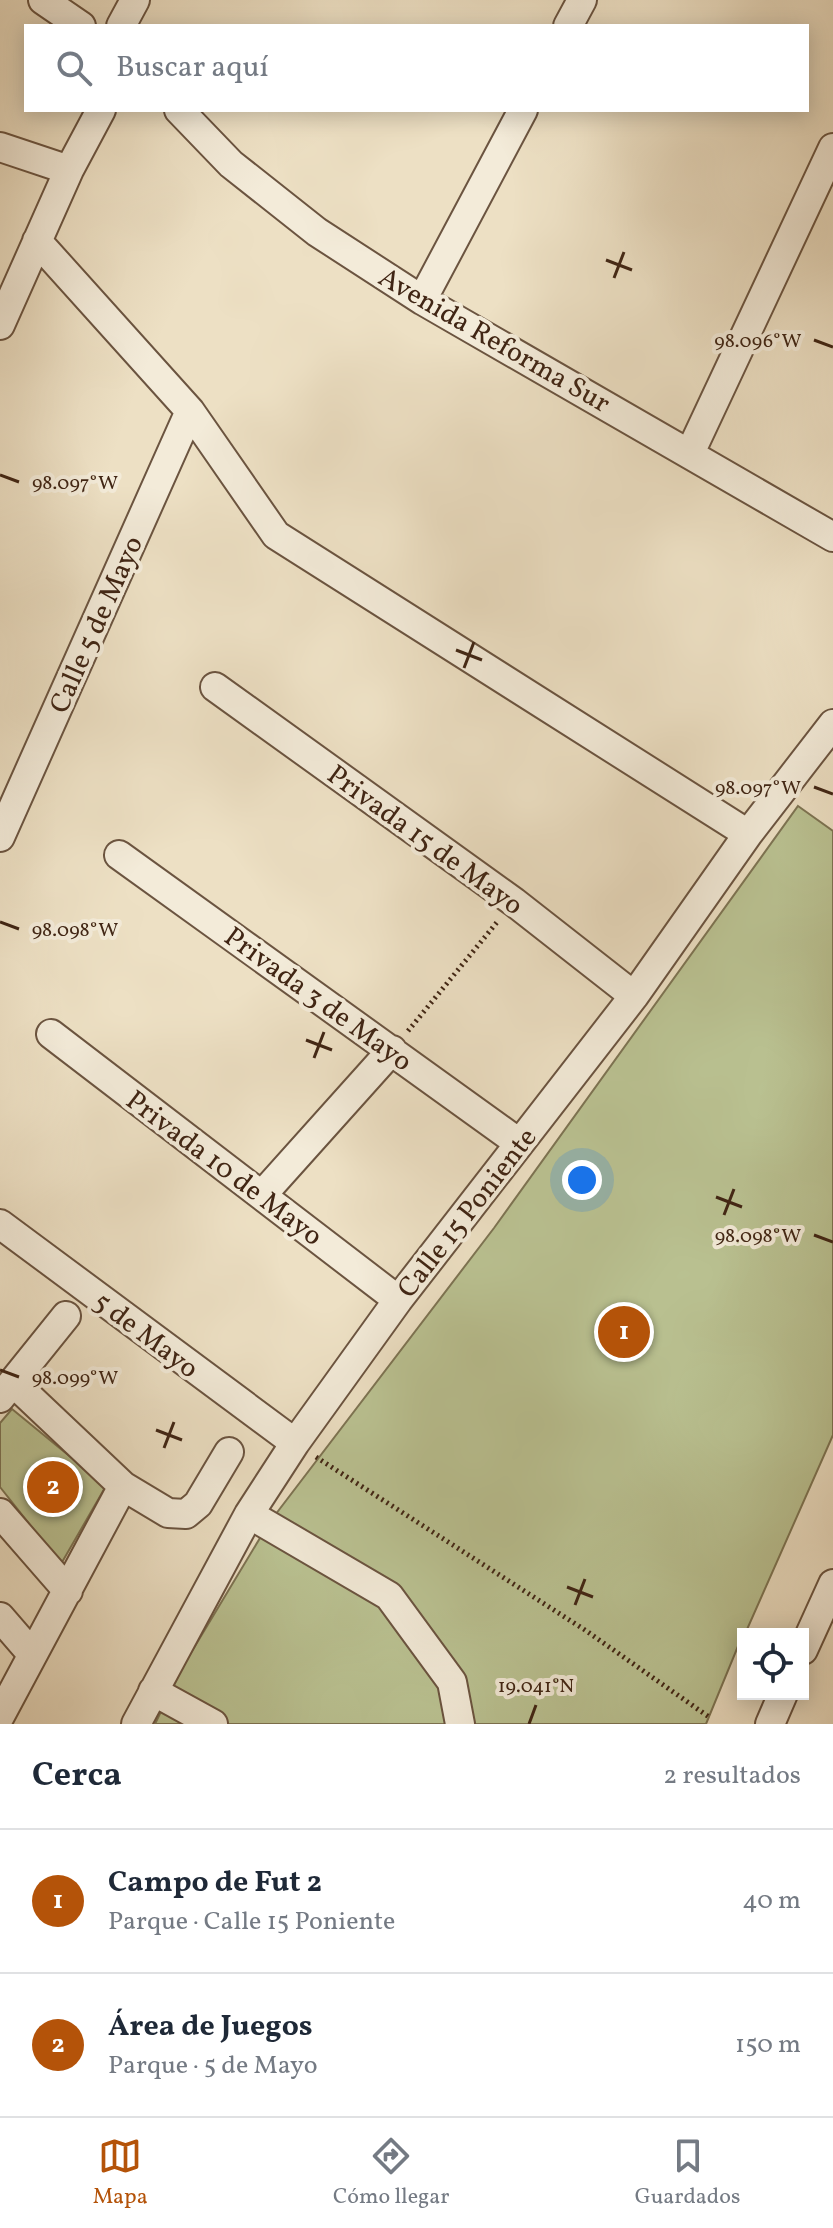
<!DOCTYPE html>
<html lang="es">
<meta charset="utf-8">
<style>
body{margin:0;font-family:Vollkorn,serif;background:#f2f2f3;color:#1f2937}
.controls{position:absolute;right:24px;bottom:24px;display:grid;overflow:hidden;border-radius:0px;box-shadow:0 4px 20px #0003}
.controls button{width:72px;height:72px;display:grid;place-items:center;padding:0;border:0;border-bottom:2px solid #e0e1e3;background:#fff;color:#1f2937;font:40px sans-serif}
.you{position:absolute;left:582px;top:1180px;width:28px;height:28px;margin:-20px;border:6px solid #fff;border-radius:50%;background:#1a73e8;box-shadow:0 0 0 12px #1a73e833}
.badge{display:grid;place-items:center;width:52px;height:52px;border-radius:50%;background:#b45309;color:#fff;font-size:26px;font-weight:700}
.pin{position:absolute;translate:-50% -50%;border:4px solid #fff;box-shadow:0 2px 8px #0006}
.list{margin:0;padding:0;list-style:none}
h2{display:flex;justify-content:space-between;align-items:center;height:104px;margin:0;padding:0 32px;font-size:34px}
h2 small{font-size:26px;font-weight:400;color:#747a83}
.list li{display:grid;grid-template-columns:52px 1fr auto;gap:24px;align-items:center;box-sizing:border-box;height:144px;padding:0 32px;border-top:2px solid #e0e1e3}
.list b{display:block;font-size:30px;white-space:nowrap}
.list p{margin:0;font-size:26px;white-space:nowrap;color:#747a83}
.list em{font-size:26px;font-style:normal;color:#747a83}
.icon{flex:none;width:44px;height:44px;fill:none;stroke:currentColor;stroke-width:2;stroke-linecap:round;stroke-linejoin:round}
.map{position:relative;flex:none;width:833px;height:1724px;overflow:hidden}
.search{position:absolute;background:#fff;box-shadow:0 4px 20px #0003;left:24px;right:24px;top:24px;height:88px;display:flex;align-items:center;gap:20px;box-sizing:border-box;padding:0 28px;border-radius:0px;color:#747a83;font-size:30px}
.sheet{height:392px;background:#fff}
nav{display:flex;justify-content:space-around;align-items:center;box-sizing:border-box;height:112px;border-top:2px solid #e0e1e3;background:#fff;font-size:22px;color:#747a83}
nav a{display:grid;justify-items:center;gap:4px}
nav .on{color:#b45309}
.map>svg:first-child{display:block}
</style>
<div class="map">
<svg width="833" height="1724" viewBox="0 0 833 1724">
<rect width="100%" height="100%" fill="#ede0c4"/>
<filter id="stains"><feTurbulence type="fractalNoise" baseFrequency=".0025" numOctaves="4"/><feColorMatrix values="0 0 0 0 .2 0 0 0 0 .09 0 0 0 0 .02 0 0 0 .5 -.17"/></filter>
<radialGradient id="worn" r=".72"><stop offset=".6" stop-color="#630" stop-opacity="0"/><stop offset="1" stop-color="#630" stop-opacity=".3"/></radialGradient>
<path fill="#bac292" stroke="#7d7453" stroke-width="2" d="M 798,806 L 833,831 L 833,1435 L 745,1634 L 743,1634 L 706,1724 L 155,1724 L 183,1666 L 269,1523 L 494,1228 Z
M 12,1409 L 106,1486 L 61,1564 L 0,1487 L 0,1423 Z"/>
<g fill="none" stroke-linecap="round" stroke-linejoin="round">
<g stroke="#6b5440" stroke-width="32">
<path id="street" d="M 43,0 L 81,26
M 121,26 L 135,0
M 568,26 L 582,0
M 179,110 L 231,164 L 317,232 L 422,300 L 833,537
M 0,147 L 69,170
M 37,241 L 190,411 L 276,535 L 748,834
M 422,300 L 523,110
M 0,325 L 69,170 L 101,110
M 690,453 L 833,148
M 215,687 L 514,902 L 634,996
M 0,837 L 190,411
M 119,855 L 519,1143
M 51,1034 L 398,1300
M 262,1195 L 392,1050
M 0,1224 L 295,1443
M 13,1382 L 123,1486 L 168,1513 L 186,1514 L 198,1504 L 229,1452
M 0,1398 L 66,1316
M 0,1513 L 68,1591
M 249,1514 L 389,1596 L 452,1682 L 460,1724
M 0,1617 L 32,1654
M 803,1650 L 833,1584
M 153,1691 L 213,1724
M 0,1716 L 123,1486
M 136,1724 L 249,1514 L 295,1443 L 398,1300 L 634,996 L 748,834 L 833,724
M 770,1724 L 783,1694"/>
</g>
<path stroke="#402514" stroke-width="5" stroke-dasharray="2 4" stroke-linecap="butt" d="M 408,1031 L 498,921
M 316,1457 L 585,1630 L 709,1717"/>
<use href="#street" stroke="#f3ebd9" stroke-width="28"/>
</g>
<path fill="none" stroke="#402514" stroke-width="3" d="M 606,260 L 632,270M 614,278 L 624,252M 814,340 L 833,347M 0,475 L 19,482M 456,650 L 482,660M 464,668 L 474,642M 814,787 L 833,794M 0,922 L 19,929M 306,1040 L 332,1050M 314,1058 L 324,1032M 716,1197 L 742,1207M 724,1215 L 734,1189M 814,1235 L 833,1242M 0,1370 L 19,1377M 156,1430 L 182,1440M 164,1448 L 174,1422M 567,1587 L 593,1597M 575,1605 L 585,1579M 529,1724 L 536,1705"/>
<g text-anchor="middle" stroke-width="8" stroke-linejoin="round" paint-order="stroke">
<g font-size="28" fill="#402514" stroke="#f3ebd9">
<text transform="translate(495 339) rotate(30)" y="10">Avenida Reforma Sur</text>
<text transform="translate(95 624) rotate(-66)" y="10">Calle 5 de Mayo</text>
<text transform="translate(426 839) rotate(36)" y="10">Privada 15 de Mayo</text>
<text transform="translate(319 998) rotate(36)" y="10">Privada 3 de Mayo</text>
<text transform="translate(225 1167) rotate(37)" y="10">Privada 10 de Mayo</text>
<text transform="translate(466 1212) rotate(-52)" y="10">Calle 15 Poniente</text>
<text transform="translate(147 1334) rotate(37)" y="10">5 de Mayo</text>
</g>
</g>
<g font-size="20" text-anchor="middle" fill="#402514" stroke="#f3ebd9" stroke-width="8" stroke-linejoin="round" paint-order="stroke">
<text x="758" y="347">98.096°W</text>
<text x="75" y="489">98.097°W</text>
<text x="758" y="794">98.097°W</text>
<text x="75" y="936">98.098°W</text>
<text x="758" y="1242">98.098°W</text>
<text x="75" y="1384">98.099°W</text>
<text x="536" y="1692">19.041°N</text>
</g>
<rect width="100%" height="100%" filter="url(#stains)"/>
<rect width="100%" height="100%" fill="url(#worn)"/>
</svg>
<div class="controls">
<button><svg class="icon" aria-label="locate" viewBox="0 0 24 24"><circle cx="12" cy="12" r="6"/><path d="M12 2v4M12 18v4M2 12h4M18 12h4"/></svg></button>
</div>
<div class="you"></div>
<div class="pin badge" style="left:624px;top:1332px">1</div>
<div class="pin badge" style="left:53px;top:1487px">2</div>
<div class="search"><svg class="icon" aria-label="search" viewBox="0 0 24 24"><circle cx="10" cy="10" r="6"/><path d="M15 15l6 6"/></svg>Buscar aquí</div>
</div>
<section class="sheet">
<h2>Cerca<small>2 resultados</small></h2>
<ul class="list">
<li><span class="badge">1</span><div><b>Campo de Fut 2</b><p>Parque · Calle 15 Poniente</p></div><em>40 m</em></li>
<li><span class="badge">2</span><div><b>Área de Juegos</b><p>Parque · 5 de Mayo</p></div><em>150 m</em></li>
</ul>
</section>
<nav>
<a class="on"><svg class="icon" aria-label="map" viewBox="0 0 24 24"><path d="M3 6l6-2 6 2 6-2v14l-6 2-6-2-6 2zM9 4v14M15 6v14"/></svg>Mapa</a>
<a><svg class="icon" aria-label="directions" viewBox="0 0 24 24"><path d="M12 3l9 9-9 9-9-9zM9 14v-3h6M13 9l2 2-2 2"/></svg>Cómo llegar</a>
<a><svg class="icon" aria-label="saved" viewBox="0 0 24 24"><path d="M7 4h10v16l-5-4-5 4z"/></svg>Guardados</a>
</nav>
